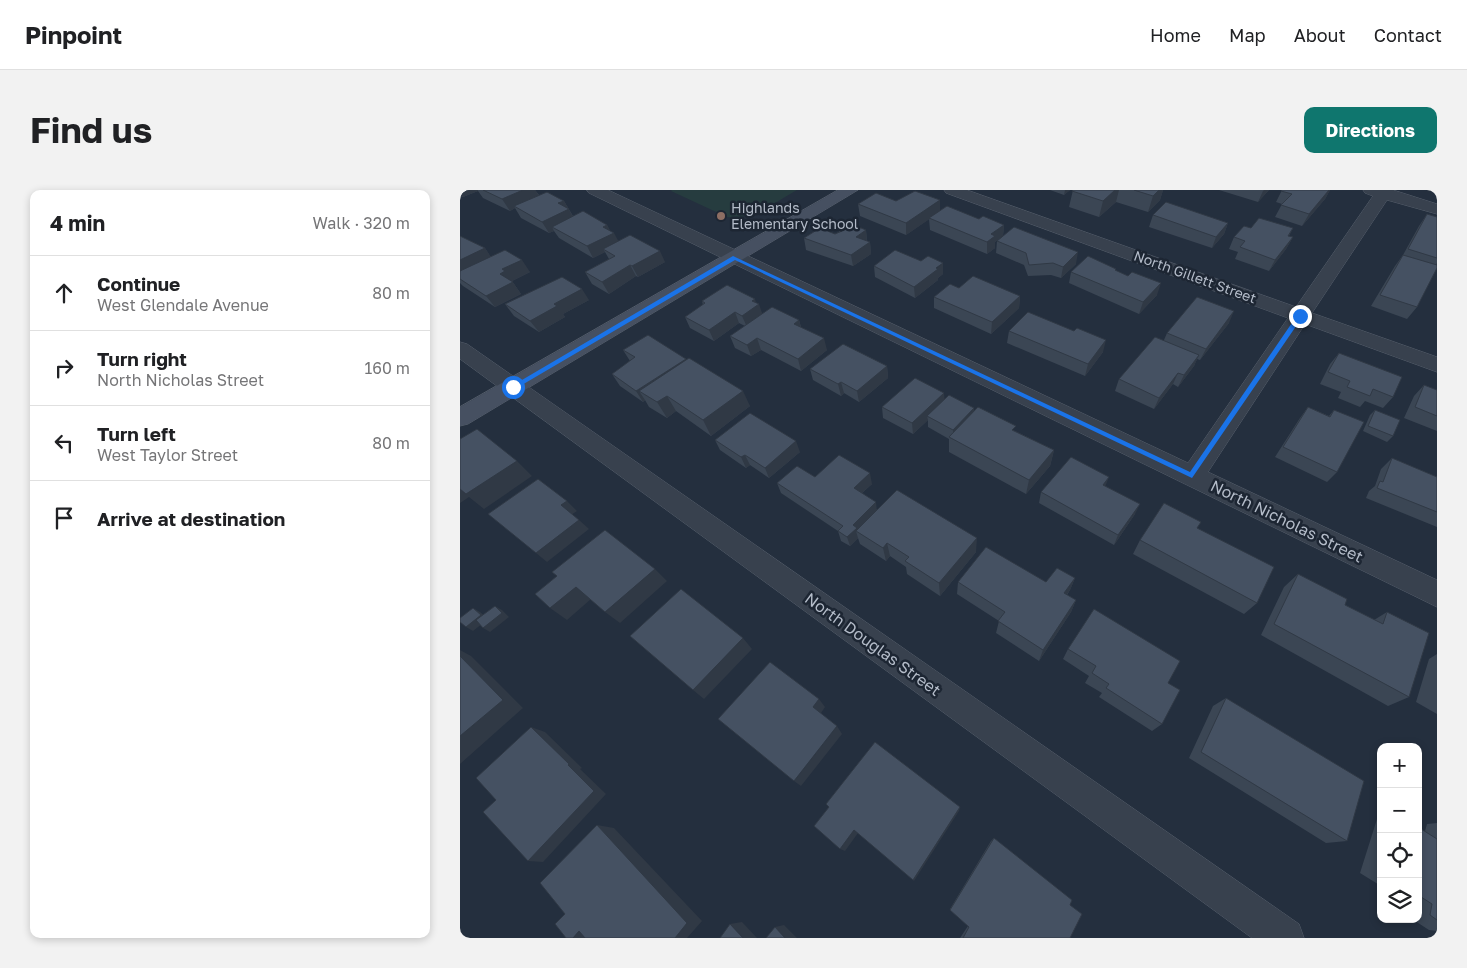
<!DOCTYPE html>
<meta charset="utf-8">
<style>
body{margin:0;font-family:"Golos Text",sans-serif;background:#f2f2f2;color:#202124}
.controls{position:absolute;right:15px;bottom:15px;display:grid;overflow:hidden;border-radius:10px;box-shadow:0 2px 8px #0003}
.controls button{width:45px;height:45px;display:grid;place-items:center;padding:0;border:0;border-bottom:1px solid #e0e0e0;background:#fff;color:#202124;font:25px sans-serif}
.stop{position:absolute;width:15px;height:15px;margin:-11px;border:4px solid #1a73e8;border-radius:50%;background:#fff}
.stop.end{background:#1a73e8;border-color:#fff;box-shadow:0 1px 5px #0008}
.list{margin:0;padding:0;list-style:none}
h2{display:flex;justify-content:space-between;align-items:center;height:65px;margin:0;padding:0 20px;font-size:21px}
h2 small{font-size:16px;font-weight:400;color:#757577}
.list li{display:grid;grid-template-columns:32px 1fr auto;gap:15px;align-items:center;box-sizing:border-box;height:75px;padding:0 20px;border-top:1px solid #e0e0e0}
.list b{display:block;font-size:19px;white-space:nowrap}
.list p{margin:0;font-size:16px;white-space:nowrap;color:#757577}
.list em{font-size:16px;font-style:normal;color:#757577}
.icon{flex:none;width:28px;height:28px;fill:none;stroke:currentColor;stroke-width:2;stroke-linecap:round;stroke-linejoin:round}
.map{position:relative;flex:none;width:977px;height:748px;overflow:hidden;border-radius:10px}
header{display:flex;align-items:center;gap:30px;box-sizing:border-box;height:70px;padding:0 25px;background:#fff;border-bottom:1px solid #e0e0e0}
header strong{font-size:24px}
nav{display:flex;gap:28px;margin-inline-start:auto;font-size:18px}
.intro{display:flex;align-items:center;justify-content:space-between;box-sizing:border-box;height:120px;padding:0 30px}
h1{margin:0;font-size:35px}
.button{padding:12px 22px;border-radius:10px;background:#0f766e;color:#fff;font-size:18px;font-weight:700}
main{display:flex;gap:30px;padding:0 30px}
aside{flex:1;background:#fff;border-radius:10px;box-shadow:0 2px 8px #0003}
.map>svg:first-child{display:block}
</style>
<header>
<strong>Pinpoint</strong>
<nav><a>Home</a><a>Map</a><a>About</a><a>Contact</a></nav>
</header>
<div class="intro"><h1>Find us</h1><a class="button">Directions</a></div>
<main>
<aside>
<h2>4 min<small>Walk · 320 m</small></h2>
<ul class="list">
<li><svg class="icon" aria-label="ahead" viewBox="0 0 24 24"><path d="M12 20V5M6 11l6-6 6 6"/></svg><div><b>Continue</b><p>West Glendale Avenue</p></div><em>80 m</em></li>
<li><svg class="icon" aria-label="right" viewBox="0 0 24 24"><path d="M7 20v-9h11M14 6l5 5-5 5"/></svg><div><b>Turn right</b><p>North Nicholas Street</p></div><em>160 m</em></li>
<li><svg class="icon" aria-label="left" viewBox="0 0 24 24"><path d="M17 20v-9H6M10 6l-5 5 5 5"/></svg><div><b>Turn left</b><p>West Taylor Street</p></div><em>80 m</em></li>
<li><svg class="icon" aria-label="arrive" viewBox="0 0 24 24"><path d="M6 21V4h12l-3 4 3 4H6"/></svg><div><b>Arrive at destination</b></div></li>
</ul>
</aside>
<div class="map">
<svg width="977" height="748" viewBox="0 0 977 748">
<rect width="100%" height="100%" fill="#242f3e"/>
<path fill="#263c3f" d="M 212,0 L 337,0 C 315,12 293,30 267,27 L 211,1 Z"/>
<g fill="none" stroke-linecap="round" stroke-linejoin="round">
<g stroke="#565f6c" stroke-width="1">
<path id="street" d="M 127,0 L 148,0 L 728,273 L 828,128 L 486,3 L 484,0 L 507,0 L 836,117 L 913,6 L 905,3 L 903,0 L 933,0 L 977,14 L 977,24 L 927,10 L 852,123 L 977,167 L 977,182 L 845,134 L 748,282 L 977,390 L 977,417 L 129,3 Z
M 0,152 L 7,154 L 839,734 L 844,748 L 792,748 L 0,169 Z"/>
</g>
<g stroke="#565f6c" stroke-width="1">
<path id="secondary" d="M 378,0 L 398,0 L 8,234 L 0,236 L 0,217 Z"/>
</g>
<use href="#street" fill="#38414e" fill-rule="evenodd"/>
<use href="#secondary" fill="#465061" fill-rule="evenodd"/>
</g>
<path fill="#3b4654" d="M 0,0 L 75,0 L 79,5 L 104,11 L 113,26 L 147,35 L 150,41 L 158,51 L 205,72 L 178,87 L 176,86 L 149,104 L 132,94 L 125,82 L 149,69 L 145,62 L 133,68 L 99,48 L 94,41 L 89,43 L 61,28 L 55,18 L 50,21 L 23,8 L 18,1 L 3,7 L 0,6 Z
M 590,0 L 610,0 L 604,5 Z
M 613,0 L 703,0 L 700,10 L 688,22 L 656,12 L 639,27 L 609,17 Z
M 759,0 L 809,0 L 798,12 Z
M 822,0 L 870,0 L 865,9 L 842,36 L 815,27 L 822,14 L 816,12 Z
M 436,11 L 544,35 L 543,46 L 535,52 L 535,58 L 527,64 L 470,40 L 469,29 L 446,45 L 400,26 L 398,14 Z
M 967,24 L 977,27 L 977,73 L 957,117 L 947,129 L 911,116 L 935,76 L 943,65 L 959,36 Z
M 693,25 L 768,33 L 764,44 L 752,58 L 689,37 Z
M 791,38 L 833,38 L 829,46 L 833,47 L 826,59 L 809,81 L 775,69 L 778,62 L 769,59 L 774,47 Z
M 379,40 L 406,40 L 407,51 L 410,52 L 411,64 L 393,76 L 346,60 L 344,48 L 375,44 L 379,42 Z
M 0,46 L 25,58 L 30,66 L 70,82 L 52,91 L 61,104 L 35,117 L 3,96 L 0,93 Z
M 537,51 L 616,74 L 601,88 L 591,85 L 568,86 L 564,75 L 536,63 Z
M 414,76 L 483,84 L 478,88 L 478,90 L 455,108 L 415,87 Z
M 656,81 L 668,86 L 697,105 L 679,124 L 609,93 L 611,82 Z
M 499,98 L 560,106 L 559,118 L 531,144 L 474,118 L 474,107 Z
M 129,110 L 103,124 L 105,127 L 79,142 L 54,126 L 45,114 Z
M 242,111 L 297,113 L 302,124 L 339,130 L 341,137 L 367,160 L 341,181 L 301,160 L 291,166 L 275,158 L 270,146 L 285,136 L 279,133 L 254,151 L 230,138 L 225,127 L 243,115 Z
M 769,133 L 740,170 L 737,169 L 734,176 L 718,197 L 713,194 L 694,219 L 655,201 L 659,189 L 704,150 L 707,143 Z
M 549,141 L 643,162 L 625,186 L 547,153 Z
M 163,160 L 226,169 L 226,170 L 290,216 L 251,246 L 216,221 L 207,228 L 189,217 L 185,210 L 183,212 L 160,196 L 152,184 L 170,171 Z
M 879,163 L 933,207 L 923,218 L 905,211 L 900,217 L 878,208 L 881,202 L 860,194 L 870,174 Z
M 427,176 L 428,188 L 399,212 L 384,203 L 381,206 L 353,190 L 350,179 Z
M 964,195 L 977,200 L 977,241 L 944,228 L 954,206 Z
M 484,210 L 514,221 L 594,260 L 590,276 L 566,304 L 489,262 L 489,249 L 468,237 L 468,230 L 453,244 L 423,228 L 422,217 Z
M 848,217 L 869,226 L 874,220 L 877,282 L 867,292 L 815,267 L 840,228 Z
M 915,220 L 933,246 L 927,252 L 903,241 L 910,225 Z
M 255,250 L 340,262 L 309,288 L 290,275 L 286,278 L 260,260 Z
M 932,268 L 977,287 L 977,337 L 906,308 L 909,301 L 915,296 L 921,279 Z
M 355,287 L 412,294 L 402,303 L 417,320 L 516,362 L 480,406 L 447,384 L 446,377 L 430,366 L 426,371 L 400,354 L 398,348 L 390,356 L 381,351 L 378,341 L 321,303 L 317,293 Z
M 645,296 L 675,324 L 654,355 L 579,313 L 581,302 Z
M 737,338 L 797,413 L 784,424 L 673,364 L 680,350 Z
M 838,384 L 885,415 L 914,430 L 927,422 L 949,507 L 928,516 L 801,445 L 824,397 Z
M 615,388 L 610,400 L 607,405 L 616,410 L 611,422 L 579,471 L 536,443 L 539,431 L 497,404 L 498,392 L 586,392 Z
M 608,459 L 708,493 L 702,534 L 692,541 L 639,507 L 642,503 L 625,493 L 629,486 L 603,469 Z
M 977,464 L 977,524 L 956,512 L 969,469 Z
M 766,508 L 887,651 L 866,653 L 729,568 L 753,516 Z
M 917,629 L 921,629 L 921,696 L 900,683 Z
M 977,633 L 977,741 L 969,740 L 952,729 L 958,729 L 958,637 L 965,641 L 967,634 Z
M 534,648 L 610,715 L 610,748 L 500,748 L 508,736 L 490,720 L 490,719 L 531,651 Z"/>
<path fill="#303945" d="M 0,0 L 18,0 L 18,1 L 3,7 L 0,3 Z
M 63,0 L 75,0 L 80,7 L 54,16 L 55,18 L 50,21 L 42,9 Z
M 605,0 L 610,0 L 604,5 Z
M 655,0 L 659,0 L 656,12 L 639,27 L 643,11 Z
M 699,0 L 703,0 L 700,10 L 688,22 L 693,6 Z
M 804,0 L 809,0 L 798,12 L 803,1 Z
M 869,0 L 870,0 L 865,9 L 842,36 L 849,24 Z
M 480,10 L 480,22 L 446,45 L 446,33 Z
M 104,11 L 115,30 L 92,37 L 94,41 L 89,43 L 82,32 L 98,13 Z
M 768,33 L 764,44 L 752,58 L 756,47 Z
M 147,35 L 152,44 L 154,43 L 160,54 L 143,59 L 145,62 L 133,68 L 127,56 L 143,37 Z
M 544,35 L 543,46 L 535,52 L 535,58 L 527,64 L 527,52 L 531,44 Z
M 406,40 L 407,52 L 396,47 Z
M 833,47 L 826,59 L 809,81 L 815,70 Z
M 410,52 L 411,64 L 393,76 L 391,65 Z
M 25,58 L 33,70 L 0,86 L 0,70 Z
M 200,61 L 205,72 L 178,87 L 172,76 Z
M 618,62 L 616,74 L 601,88 L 603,77 Z
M 62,70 L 70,82 L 52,91 L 61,104 L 35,117 L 26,106 L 42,79 Z
M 483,73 L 483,84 L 478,88 L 478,90 L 455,108 L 454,97 Z
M 170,75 L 176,86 L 149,104 L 142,92 Z
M 701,93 L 697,105 L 679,124 L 683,112 Z
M 122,99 L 129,110 L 103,124 L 105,127 L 79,142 L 70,131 L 94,114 Z
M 560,106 L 559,118 L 531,144 L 532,132 Z
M 295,109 L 297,116 L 299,114 L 303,126 L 287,137 L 282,126 L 292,111 Z
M 774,121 L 769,133 L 740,170 L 746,159 Z
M 275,122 L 279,133 L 254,151 L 249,140 Z
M 339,130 L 342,142 L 334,134 Z
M 297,148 L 301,160 L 291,166 L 287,155 Z
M 364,148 L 367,160 L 341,181 L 338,169 Z
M 646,150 L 643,162 L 625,186 L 628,174 Z
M 739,165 L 734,176 L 718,197 L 724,185 Z
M 226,169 L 231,180 L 179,201 L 185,210 L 183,212 L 176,201 Z
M 427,176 L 428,188 L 399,212 L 397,201 Z
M 718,183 L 713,194 L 694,219 L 699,208 Z
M 381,192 L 384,203 L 381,206 L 378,194 Z
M 283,201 L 290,216 L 251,246 L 243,230 Z
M 484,203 L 485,214 L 467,226 L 468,230 L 453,244 L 452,233 Z
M 207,206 L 216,221 L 207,228 L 197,212 Z
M 514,218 L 514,229 L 493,249 L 493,240 Z
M 336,251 L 340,262 L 309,288 L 305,278 Z
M 594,260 L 590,276 L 566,304 L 569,290 Z
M 285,265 L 290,275 L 286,278 L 281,267 Z
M 57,271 L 72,286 L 24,319 L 9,307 L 0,313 L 0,298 Z
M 410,283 L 412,294 L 396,308 L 394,298 Z
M 649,287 L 645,297 L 643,295 Z
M 107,311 L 117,321 L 111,325 L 101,315 Z
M 416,312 L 417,322 L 396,341 L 398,348 L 390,356 L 387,347 L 393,335 Z
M 680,314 L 675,324 L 654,355 L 658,345 Z
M 119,330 L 129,339 L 87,372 L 76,363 Z
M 517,348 L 516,362 L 480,406 L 479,393 Z
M 427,353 L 430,366 L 426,371 L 423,358 Z
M 195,379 L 207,391 L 160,433 L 145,422 Z
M 615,388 L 610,400 L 599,415 L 604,403 Z
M 116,397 L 131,409 L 107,430 L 90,418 Z
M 616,410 L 611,422 L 579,471 L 583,460 Z
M 35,416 L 42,420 L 49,427 L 30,442 L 23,438 Z
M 13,418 L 20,422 L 28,429 L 13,441 L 6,437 Z
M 283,448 L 292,459 L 244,509 L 233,500 Z
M 0,460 L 11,466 L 63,518 L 0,574 Z
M 359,509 L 365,517 L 359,526 L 353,517 Z
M 377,536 L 382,544 L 341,596 L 334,591 Z
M 71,537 L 85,542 L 122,578 L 120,579 L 146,604 L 83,672 L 68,671 L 108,575 Z
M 500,617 L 499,621 L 454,691 L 453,690 Z
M 137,635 L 154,638 L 242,731 L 227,748 L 215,748 Z
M 394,640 L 398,643 L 385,661 L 380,659 Z
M 282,732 L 297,748 L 283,748 L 270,734 Z
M 324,735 L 337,748 L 325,748 L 315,737 Z
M 119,741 L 131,748 L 113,748 Z"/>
<path fill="#455162" stroke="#303945" d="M 23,0 L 63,0 L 42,9 Z
M 613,0 L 655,0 L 643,11 L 612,1 Z
M 674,0 L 699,0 L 693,6 Z
M 822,0 L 869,0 L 849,24 L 821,15 L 832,4 L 821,1 Z
M 455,1 L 480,10 L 446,33 L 398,14 L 416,3 L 436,11 Z
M 87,2 L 104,11 L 98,13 L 109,19 L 82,32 L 54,16 Z
M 706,12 L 768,33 L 756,47 L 693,25 Z
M 487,16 L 519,29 L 523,26 L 544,35 L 531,44 L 535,46 L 527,52 L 469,28 Z
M 123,21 L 147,35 L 143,37 L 154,43 L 127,56 L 92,37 Z
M 967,24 L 977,27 L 977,68 L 948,59 Z
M 799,28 L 833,38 L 828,46 L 833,47 L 815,70 L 780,57 L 785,51 L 774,47 L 784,36 L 791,38 Z
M 389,33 L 406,40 L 396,47 L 410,52 L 391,65 L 344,48 L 360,38 L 375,44 L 382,41 L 379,40 Z
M 554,37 L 618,62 L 603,77 L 593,73 L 569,75 L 566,63 L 537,51 Z
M 170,45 L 200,61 L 172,76 L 170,75 L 142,92 L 125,82 L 155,66 L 143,59 Z
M 0,46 L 25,58 L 0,70 Z
M 45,60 L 62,70 L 42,79 L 45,81 L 40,84 L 53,92 L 26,106 L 0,89 L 0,81 Z
M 435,60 L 461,71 L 468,66 L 483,73 L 476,78 L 478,79 L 454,97 L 414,76 Z
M 943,65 L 977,75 L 977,78 L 957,117 L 920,105 Z
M 628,66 L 656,79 L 655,80 L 668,86 L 672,82 L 701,93 L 683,112 L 611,82 Z
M 513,86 L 560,106 L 532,132 L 474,107 L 490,94 L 499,98 Z
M 102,87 L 122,99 L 94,114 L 97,116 L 70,131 L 45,114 Z
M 267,95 L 295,109 L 292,111 L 299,114 L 282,126 L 275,122 L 249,140 L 225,127 L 245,113 L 242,111 Z
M 737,107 L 774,121 L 746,159 L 707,143 Z
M 312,117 L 339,130 L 334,134 L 364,148 L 338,169 L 297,148 L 287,155 L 270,146 Z
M 568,122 L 614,141 L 617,138 L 646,150 L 628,174 L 549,141 Z
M 188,145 L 226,169 L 176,201 L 152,184 L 175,167 L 163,160 Z
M 695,147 L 739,165 L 724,185 L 718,183 L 699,208 L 659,189 Z
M 383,154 L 427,176 L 397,201 L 381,192 L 378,194 L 350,179 Z
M 879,163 L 942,187 L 933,207 L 913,199 L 910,206 L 887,197 L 890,191 L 868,182 Z
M 229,168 L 283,201 L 243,230 L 207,206 L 197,212 L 179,201 Z
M 455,188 L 484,203 L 452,233 L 422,217 Z
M 964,195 L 977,200 L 977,226 L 955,217 Z
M 489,205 L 514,218 L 493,240 L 467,226 Z
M 518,217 L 556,236 L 552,240 L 594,260 L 569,290 L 489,247 Z
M 848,217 L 870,227 L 874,220 L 904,232 L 877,282 L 823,257 Z
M 915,220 L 940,230 L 933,246 L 908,236 Z
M 290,223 L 336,251 L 305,278 L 285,265 L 281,267 L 255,250 Z
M 17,239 L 57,271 L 6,304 L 0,299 L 0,249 Z
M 379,265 L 410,283 L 394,298 L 416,312 L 393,335 L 397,338 L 387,347 L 378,341 L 383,336 L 317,293 L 337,276 L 355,287 Z
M 611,267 L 649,287 L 643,295 L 680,314 L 658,345 L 581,302 Z
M 932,268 L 977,287 L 977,322 L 917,298 L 920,291 L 923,292 Z
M 78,289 L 107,311 L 101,315 L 119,330 L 76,363 L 28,324 Z
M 437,300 L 517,348 L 479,393 L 445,371 L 449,367 L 427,353 L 423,358 L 396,341 Z
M 704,313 L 741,332 L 737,338 L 814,377 L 797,413 L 680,350 Z
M 145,340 L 195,379 L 145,422 L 116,397 L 90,418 L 75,404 L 97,386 L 92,382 Z
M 526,357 L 586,392 L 597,378 L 615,388 L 604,403 L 616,410 L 583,460 L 538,431 L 545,422 L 498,392 Z
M 838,384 L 887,409 L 885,415 L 923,434 L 927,422 L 969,443 L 949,507 L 814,434 Z
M 221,399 L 283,448 L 233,500 L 170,446 Z
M 35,416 L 42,423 L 23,438 L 16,430 Z
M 13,418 L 21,425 L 6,437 L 0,432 L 0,428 Z
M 634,419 L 720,471 L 708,493 L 720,500 L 702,534 L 646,498 L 649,494 L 632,483 L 636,476 L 608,459 Z
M 0,466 L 43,510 L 0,546 Z
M 310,472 L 359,509 L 353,517 L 377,536 L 334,591 L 258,529 Z
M 766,508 L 904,591 L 887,651 L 741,562 Z
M 71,537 L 109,574 L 108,575 L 134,601 L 68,671 L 23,622 L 36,610 L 16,588 Z
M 415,552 L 500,617 L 453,690 L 394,640 L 380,659 L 354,636 L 369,617 L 366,614 Z
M 137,635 L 227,733 L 215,748 L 125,748 L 119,741 L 113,748 L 106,748 L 95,734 L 105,724 L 80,693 Z
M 958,637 L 977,649 L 977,730 L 970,725 L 972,714 L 958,705 Z
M 534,648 L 612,710 L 610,715 L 622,724 L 610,748 L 503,748 L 509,737 L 490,720 Z
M 270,734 L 283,748 L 260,748 Z
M 315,737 L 325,748 L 306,748 Z"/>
<path fill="#1a73e8" d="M 273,66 L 730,282 L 838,124 L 843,126 L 732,288 L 275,70 L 55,199 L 50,197 Z"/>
<circle fill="#8d6e63" stroke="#1d2633" stroke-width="2" cx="261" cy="26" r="5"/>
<g text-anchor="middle" stroke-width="5" stroke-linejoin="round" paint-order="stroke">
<g font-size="14" fill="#b4bcc9" stroke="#1d2633" text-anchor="start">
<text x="271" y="23">Highlands<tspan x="271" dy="16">Elementary School</tspan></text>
</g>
<g font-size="14" fill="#b4bcc9" stroke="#1d2633">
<text transform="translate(735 87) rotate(20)" y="5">North Gillett Street</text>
</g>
<g font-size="16" fill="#b4bcc9" stroke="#1d2633">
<text transform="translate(827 331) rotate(26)" y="6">North Nicholas Street</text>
<text transform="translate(413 454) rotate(36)" y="6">North Douglas Street</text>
</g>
</g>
</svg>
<div class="controls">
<button>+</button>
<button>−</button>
<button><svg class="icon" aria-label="locate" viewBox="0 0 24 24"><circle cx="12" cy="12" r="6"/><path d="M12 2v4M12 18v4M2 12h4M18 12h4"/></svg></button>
<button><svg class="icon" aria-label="layers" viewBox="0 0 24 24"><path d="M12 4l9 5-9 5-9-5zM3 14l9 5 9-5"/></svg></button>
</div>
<div class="stop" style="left:53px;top:197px"></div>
<div class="stop end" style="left:840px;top:126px"></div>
</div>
</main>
